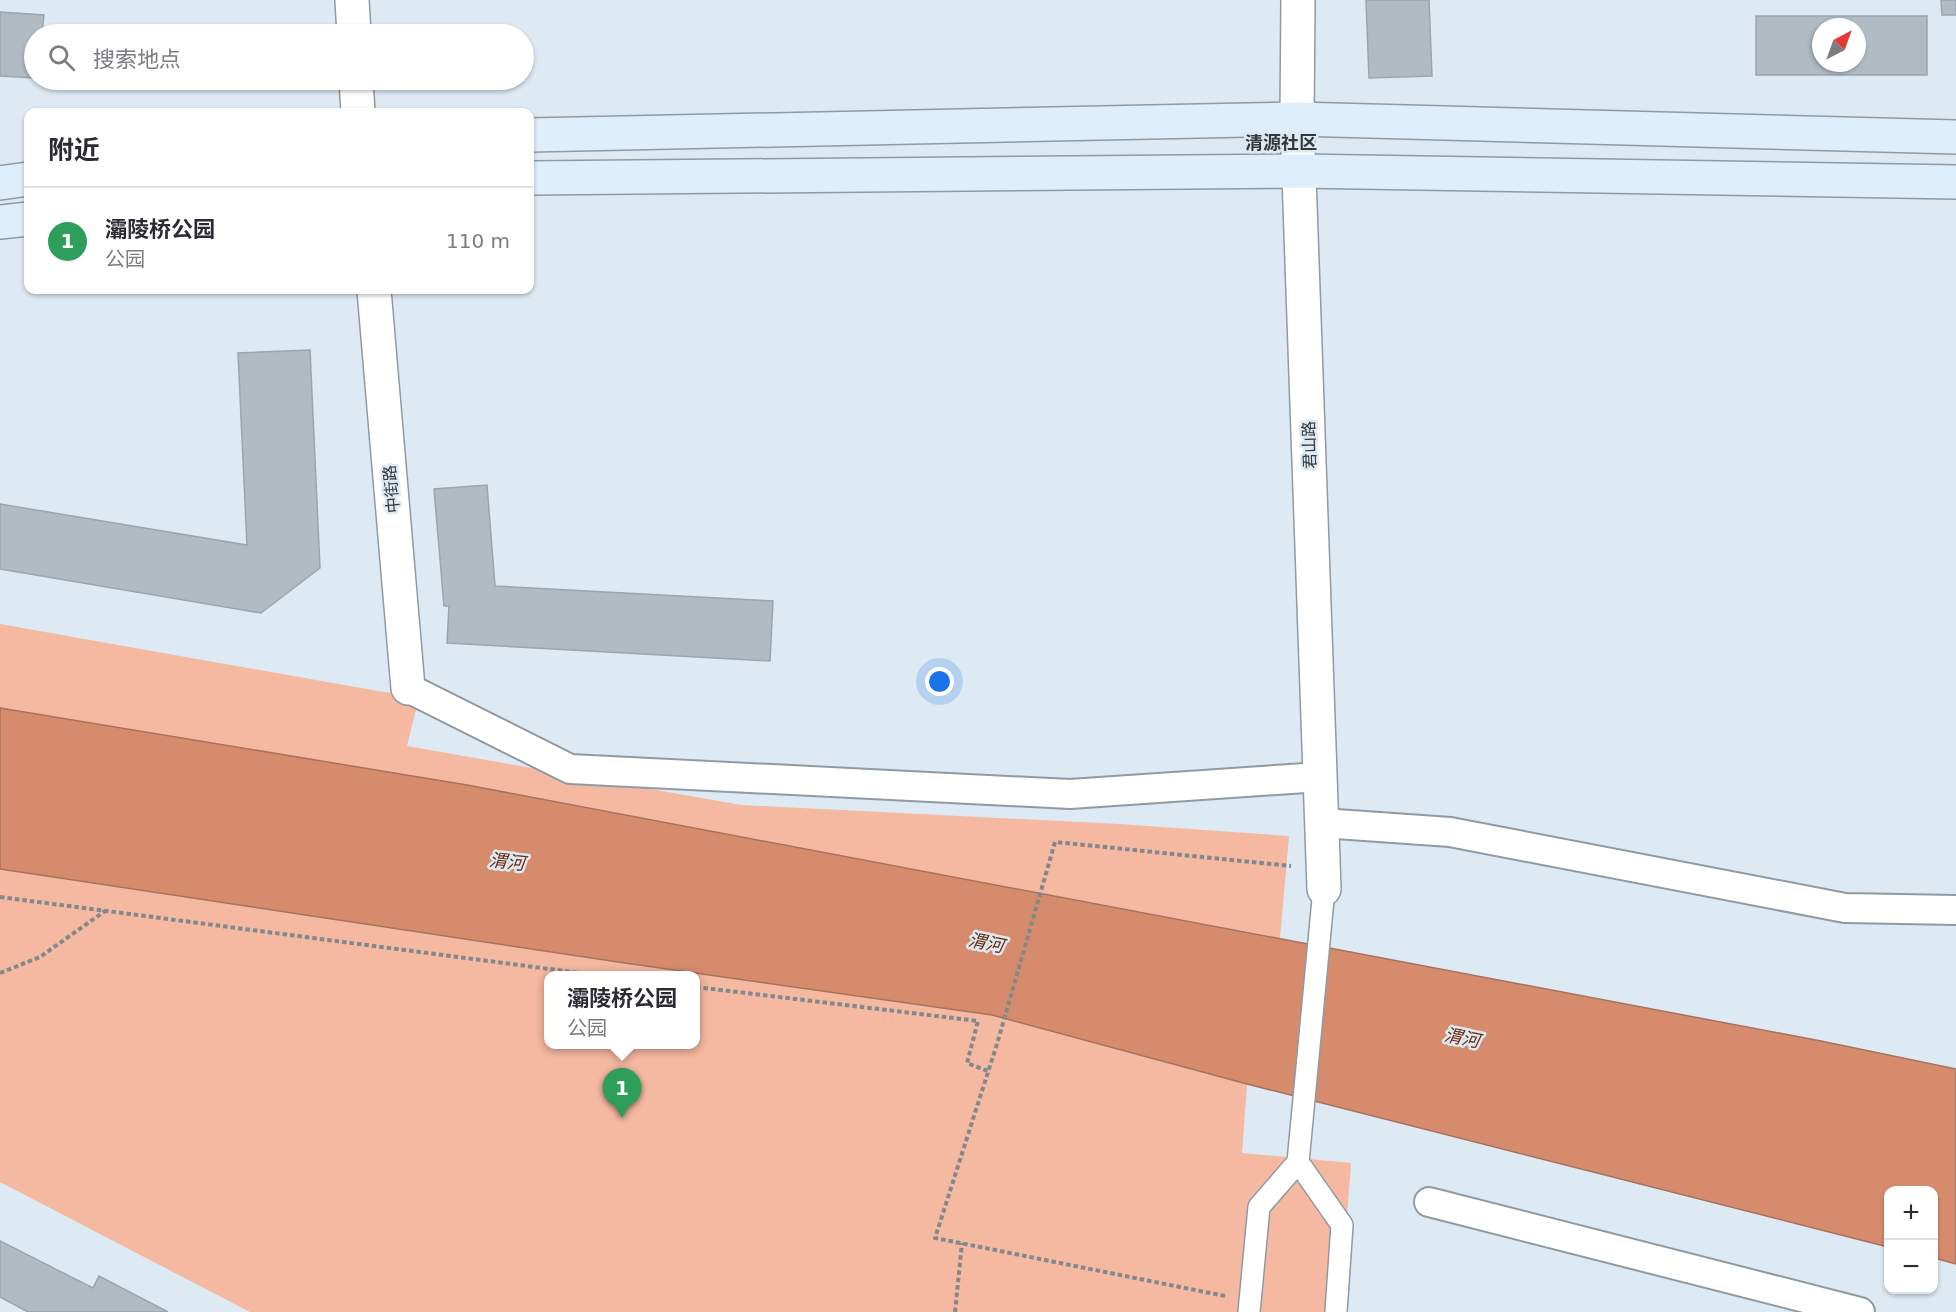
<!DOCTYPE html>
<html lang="zh">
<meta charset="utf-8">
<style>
body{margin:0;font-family:"DejaVu Sans","Noto Sans SC",sans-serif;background:#f7f7f7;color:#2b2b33}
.controls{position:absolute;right:18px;bottom:18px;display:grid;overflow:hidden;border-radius:12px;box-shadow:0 2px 4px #0004}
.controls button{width:54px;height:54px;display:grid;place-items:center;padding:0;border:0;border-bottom:2px solid #e1e1e2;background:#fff;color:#2b2b33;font:30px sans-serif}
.compass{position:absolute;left:1812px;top:18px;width:54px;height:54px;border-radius:50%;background:#fff;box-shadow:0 2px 4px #0004;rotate:41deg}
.you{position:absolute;left:940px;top:682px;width:21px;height:21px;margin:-15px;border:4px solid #fff;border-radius:50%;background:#1a73e8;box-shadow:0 0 0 9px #1a73e833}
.badge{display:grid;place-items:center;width:39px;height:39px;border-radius:50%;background:#b55022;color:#fff;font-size:20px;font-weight:700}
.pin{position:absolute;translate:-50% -50px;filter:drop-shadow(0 2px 3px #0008)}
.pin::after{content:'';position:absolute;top:32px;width:21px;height:18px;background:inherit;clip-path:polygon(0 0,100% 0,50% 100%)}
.popup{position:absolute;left:544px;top:971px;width:156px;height:78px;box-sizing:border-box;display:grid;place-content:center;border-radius:12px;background:#fff;filter:drop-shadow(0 2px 4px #0005);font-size:20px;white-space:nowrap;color:#7c7c81}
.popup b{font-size:22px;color:#2b2b33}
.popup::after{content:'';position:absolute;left:50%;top:100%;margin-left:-12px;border:12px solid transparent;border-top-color:#fff}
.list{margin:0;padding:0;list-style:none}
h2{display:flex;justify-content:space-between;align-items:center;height:78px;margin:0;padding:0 24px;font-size:26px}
h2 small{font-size:20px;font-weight:400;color:#7c7c81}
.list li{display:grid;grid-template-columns:39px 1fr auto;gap:18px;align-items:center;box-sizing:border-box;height:108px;padding:0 24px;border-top:2px solid #e1e1e2}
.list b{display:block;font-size:22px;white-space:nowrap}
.list p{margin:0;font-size:20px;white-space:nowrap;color:#7c7c81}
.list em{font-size:20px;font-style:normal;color:#7c7c81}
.icon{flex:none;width:33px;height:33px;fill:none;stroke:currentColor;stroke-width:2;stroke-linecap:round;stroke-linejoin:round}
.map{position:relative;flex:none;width:1956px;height:1312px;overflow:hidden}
.search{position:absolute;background:#fff;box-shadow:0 2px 4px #0004;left:24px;top:24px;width:510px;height:66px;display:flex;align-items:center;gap:15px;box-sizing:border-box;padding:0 21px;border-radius:33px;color:#7c7c81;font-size:22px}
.panel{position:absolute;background:#fff;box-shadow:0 2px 4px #0004;left:24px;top:108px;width:510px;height:186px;border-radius:12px}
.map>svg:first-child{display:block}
</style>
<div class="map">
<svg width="1956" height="1312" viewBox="0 0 1956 1312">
<rect width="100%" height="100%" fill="#dde9f3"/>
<path fill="#f5b8a0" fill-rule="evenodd" d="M 0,624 L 378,691 L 419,697 L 407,746 L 741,805 L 1119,824 L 1289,836 L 1280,938 L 467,785 L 0,708 Z
M 0,869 L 618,962 L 992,1015 L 1247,1084 L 1242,1153 L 1351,1163 L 1340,1312 L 250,1312 L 0,1182 ZM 548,976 L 696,976 L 696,1044 L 548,1044 Z"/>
<path fill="#d78b6d" stroke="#a6725e" stroke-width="1.5" d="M 0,708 L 467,785 L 1821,1041 L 1956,1069 L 1956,1264 L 1934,1258 L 1934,1190 L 1888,1190 L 1888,1247 L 1247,1084 L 992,1015 L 618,962 L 0,869 Z"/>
<path fill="#b0bbc4" stroke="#9aa5ae" stroke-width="1.5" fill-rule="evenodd" d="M 1366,0 L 1429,0 L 1432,76 L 1369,78 Z
M 1941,0 L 1956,0 L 1956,15 L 1942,15 Z
M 0,12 L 44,15 L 42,34 L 34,34 L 34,78 L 0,76 Z
M 1756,16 L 1927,16 L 1927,75 L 1756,75 ZM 1821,27 L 1857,27 L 1857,63 L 1821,63 Z
M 310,350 L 320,568 L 261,613 L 0,569 L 0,504 L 247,545 L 238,353 Z
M 487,485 L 495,586 L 773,601 L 770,661 L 447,643 L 449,606 L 444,606 L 434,489 Z
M 0,1241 L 93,1288 L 99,1276 L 168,1312 L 28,1312 L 0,1297 Z"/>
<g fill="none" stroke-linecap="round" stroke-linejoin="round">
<g stroke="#8f9aa3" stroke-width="24">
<path id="pedestrian" d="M 1298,1162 L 1342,1225 L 1336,1312
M 1249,1312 L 1259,1207 L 1298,1162 L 1324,889"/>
</g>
<g stroke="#8f9aa3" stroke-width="32">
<path id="minor" d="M 408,688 L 570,769 L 1070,794 L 1320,777
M 1322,823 L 1450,832 L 1845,908 L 1956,910
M 1429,1202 L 1860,1312"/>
</g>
<g stroke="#8f9aa3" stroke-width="36">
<path id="tertiary" d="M 352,0 L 354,34
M 1298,0 L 1297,119 L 1324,889
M 356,80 L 358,112
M 374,290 L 408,688"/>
</g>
<g stroke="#8f9aa3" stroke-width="36">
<path id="secondary" d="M 530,135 L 1297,119 L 1956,137
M 530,178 L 1299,171 L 1956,182
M 0,183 L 28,179
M 0,222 L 28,219"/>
</g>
<path stroke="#81898f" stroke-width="4" stroke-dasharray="4.5 3" stroke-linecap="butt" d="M 0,897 L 603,976
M 0,973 L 40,957 L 105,911
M 696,987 L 978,1021 L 967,1063 L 988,1071
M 1225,1296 L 935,1238 L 997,1044 L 1055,842 L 1291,866
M 955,1312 L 962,1243"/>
<use href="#pedestrian" stroke="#fff" stroke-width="21"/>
<use href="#minor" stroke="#fff" stroke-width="28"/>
<use href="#tertiary" stroke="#fff" stroke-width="33"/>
<use href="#secondary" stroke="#deeefa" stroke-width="33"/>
</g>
<g text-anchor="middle" stroke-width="5" stroke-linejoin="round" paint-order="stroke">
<g font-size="16" fill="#33383b" stroke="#dde9f3">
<text transform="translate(1309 445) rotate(-92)" y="6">君山路</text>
<text transform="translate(391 489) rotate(-95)" y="6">中街路</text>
</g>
<g font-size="18" font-weight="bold" fill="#33383b" stroke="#dde9f3">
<text x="1281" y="149">清源社区</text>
</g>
<g font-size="18" font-style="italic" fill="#6f2b0b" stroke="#dde9f3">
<text transform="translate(507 862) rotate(6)" y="6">渭河</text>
<text transform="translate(986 943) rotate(11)" y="6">渭河</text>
<text transform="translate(1462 1038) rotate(11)" y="6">渭河</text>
</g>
</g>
</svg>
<div class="controls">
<button>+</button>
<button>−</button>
</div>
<svg class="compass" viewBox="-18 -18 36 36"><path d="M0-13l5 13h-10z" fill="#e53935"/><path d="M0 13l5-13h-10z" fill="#7c7c81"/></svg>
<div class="you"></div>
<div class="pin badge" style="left:622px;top:1118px;background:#2e9e5b">1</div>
<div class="popup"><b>灞陵桥公园</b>公园</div>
<div class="search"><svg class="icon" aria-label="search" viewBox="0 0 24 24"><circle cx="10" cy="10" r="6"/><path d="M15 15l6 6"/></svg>搜索地点</div>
<section class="panel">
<h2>附近<small></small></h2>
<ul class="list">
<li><span class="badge" style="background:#2e9e5b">1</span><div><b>灞陵桥公园</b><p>公园</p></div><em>110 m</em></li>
</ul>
</section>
</div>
